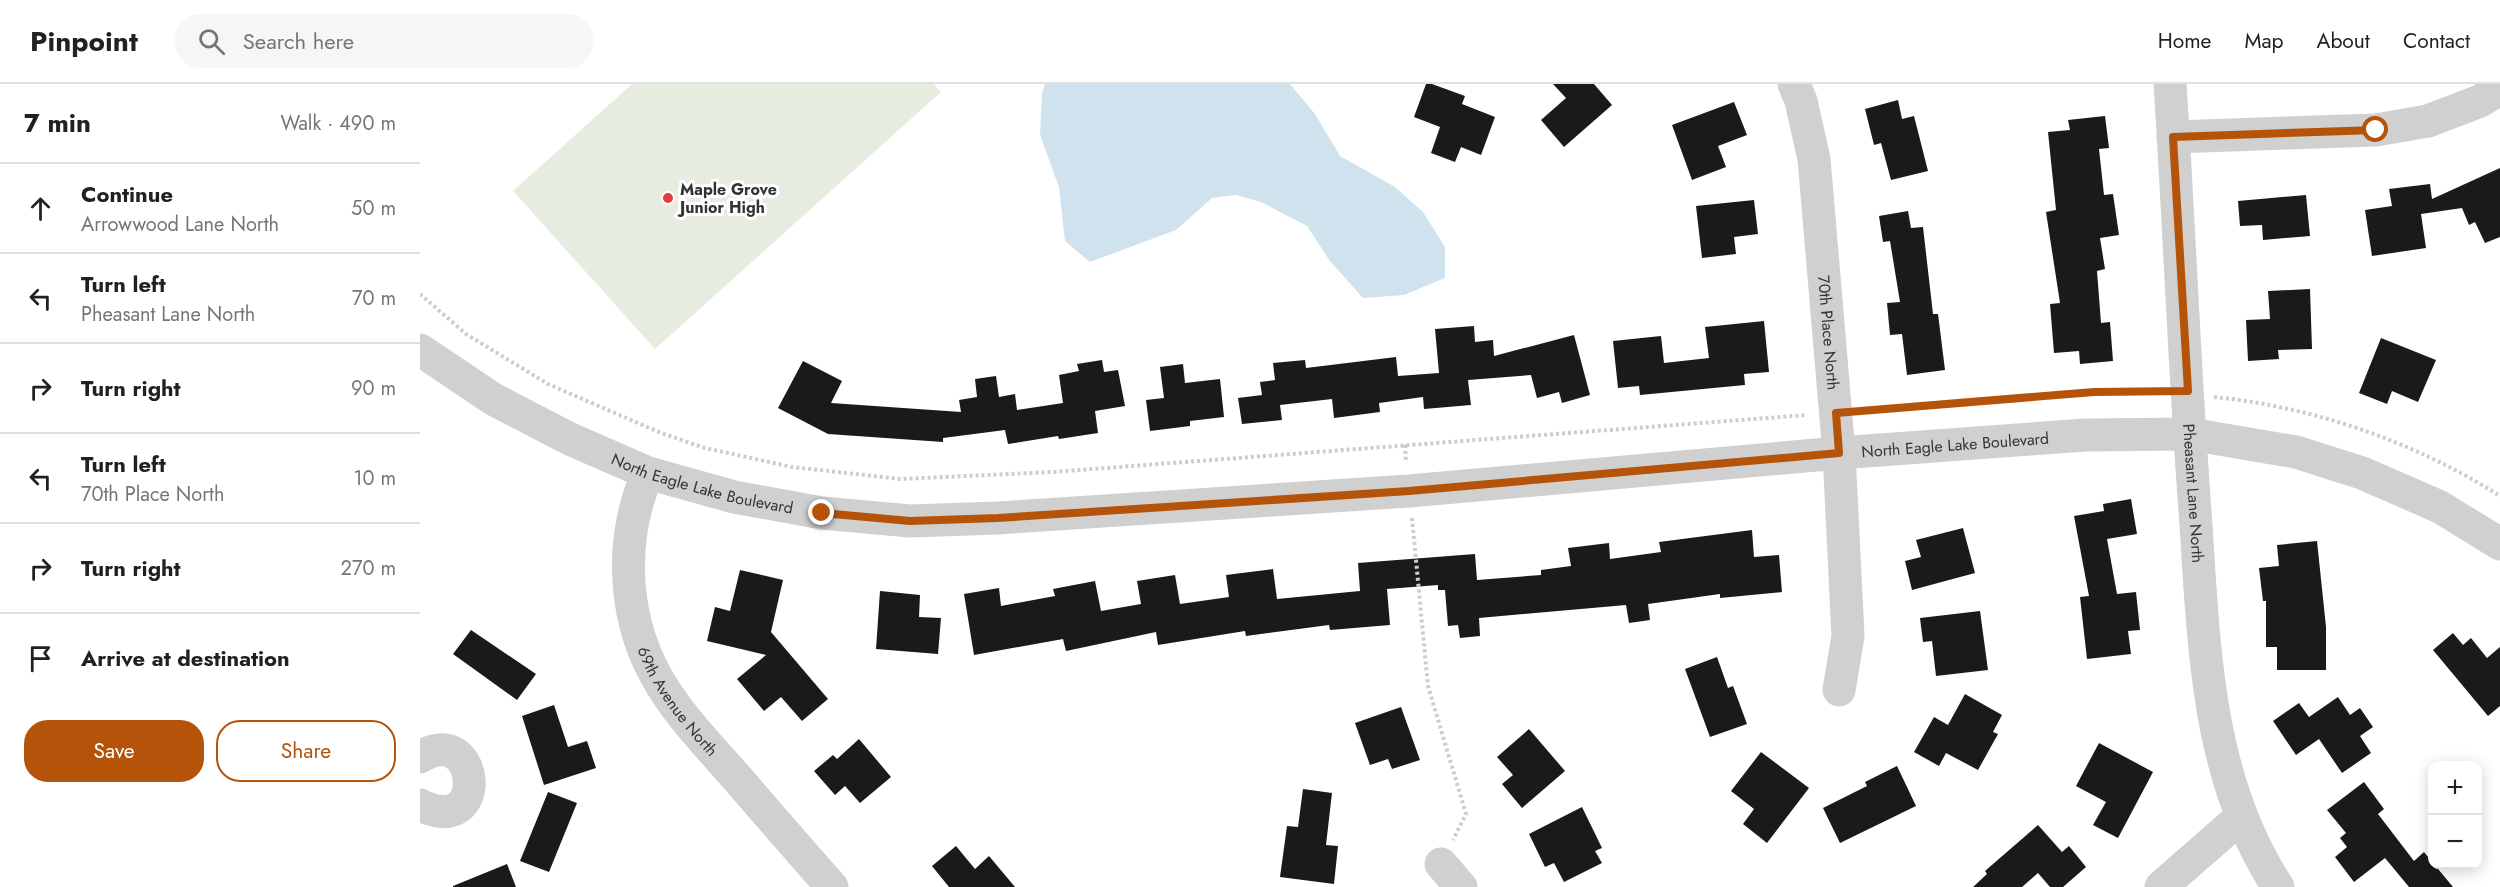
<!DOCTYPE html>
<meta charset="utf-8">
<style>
body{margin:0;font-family:Jost,sans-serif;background:#f6f6f6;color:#202124}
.controls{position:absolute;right:18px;bottom:18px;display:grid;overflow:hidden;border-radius:12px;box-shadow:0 3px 15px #0003}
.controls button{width:54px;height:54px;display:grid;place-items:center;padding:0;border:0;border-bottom:2px solid #e0e0e0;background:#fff;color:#202124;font:30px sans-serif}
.stop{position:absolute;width:18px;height:18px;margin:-14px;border:4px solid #b45309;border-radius:50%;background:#fff}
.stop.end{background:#b45309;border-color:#fff;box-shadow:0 2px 6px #0008}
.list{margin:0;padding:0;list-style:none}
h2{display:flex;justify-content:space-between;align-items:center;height:78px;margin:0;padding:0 24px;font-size:26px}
h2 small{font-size:20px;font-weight:400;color:#757577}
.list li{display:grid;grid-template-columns:39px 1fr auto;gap:18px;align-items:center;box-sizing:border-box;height:90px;padding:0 24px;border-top:2px solid #e0e0e0}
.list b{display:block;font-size:22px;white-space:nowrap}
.list p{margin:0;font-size:20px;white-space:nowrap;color:#757577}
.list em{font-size:20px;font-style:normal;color:#757577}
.actions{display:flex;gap:12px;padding:18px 24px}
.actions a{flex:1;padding:14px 0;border:2px solid #b45309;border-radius:24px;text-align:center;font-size:21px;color:#b45309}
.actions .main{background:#b45309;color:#fff}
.icon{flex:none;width:33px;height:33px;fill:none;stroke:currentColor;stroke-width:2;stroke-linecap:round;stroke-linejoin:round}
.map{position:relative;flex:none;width:2080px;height:803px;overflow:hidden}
header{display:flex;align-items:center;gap:36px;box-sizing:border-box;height:84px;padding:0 30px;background:#fff;border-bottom:2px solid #e0e0e0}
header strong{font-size:28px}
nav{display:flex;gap:33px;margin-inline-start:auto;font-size:21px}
.search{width:420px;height:54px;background:#f6f6f6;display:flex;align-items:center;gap:15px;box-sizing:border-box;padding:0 21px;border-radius:33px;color:#757577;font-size:22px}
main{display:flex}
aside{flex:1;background:#fff}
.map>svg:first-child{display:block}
</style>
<header>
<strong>Pinpoint</strong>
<div class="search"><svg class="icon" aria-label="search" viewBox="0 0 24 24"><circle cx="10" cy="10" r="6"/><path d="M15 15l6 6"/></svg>Search here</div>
<nav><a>Home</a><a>Map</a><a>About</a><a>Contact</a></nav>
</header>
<main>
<aside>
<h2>7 min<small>Walk · 490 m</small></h2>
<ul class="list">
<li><svg class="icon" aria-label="ahead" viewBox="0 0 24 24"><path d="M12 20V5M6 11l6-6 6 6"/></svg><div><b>Continue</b><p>Arrowwood Lane North</p></div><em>50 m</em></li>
<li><svg class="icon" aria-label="left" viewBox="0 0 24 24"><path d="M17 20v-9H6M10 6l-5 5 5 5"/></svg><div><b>Turn left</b><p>Pheasant Lane North</p></div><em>70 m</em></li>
<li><svg class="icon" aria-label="right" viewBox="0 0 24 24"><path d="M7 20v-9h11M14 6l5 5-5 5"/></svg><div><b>Turn right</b></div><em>90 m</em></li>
<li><svg class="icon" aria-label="left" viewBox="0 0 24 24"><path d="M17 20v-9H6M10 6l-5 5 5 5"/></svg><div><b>Turn left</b><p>70th Place North</p></div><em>10 m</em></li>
<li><svg class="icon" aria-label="right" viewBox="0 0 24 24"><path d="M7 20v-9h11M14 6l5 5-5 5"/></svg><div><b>Turn right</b></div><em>270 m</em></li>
<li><svg class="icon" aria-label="arrive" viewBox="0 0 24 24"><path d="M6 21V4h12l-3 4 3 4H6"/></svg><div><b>Arrive at destination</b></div></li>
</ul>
<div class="actions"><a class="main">Save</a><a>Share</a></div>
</aside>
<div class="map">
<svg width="2080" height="803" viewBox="0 0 2080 803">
<rect width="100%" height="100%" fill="#fff"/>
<path fill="#e6ecdf" d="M 212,0 L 514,0 L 521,8 L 235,265 L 93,107 Z"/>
<path fill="#cfe2ee" d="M 625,0 L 870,0 L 895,30 L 920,72 L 975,103 L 1003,128 L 1025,163 L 1025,194 L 984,211 L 943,214 L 910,177 L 887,142 L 841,118 L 816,111 L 792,114 L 756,146 L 670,178 L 645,157 L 639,103 L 620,51 L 622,9 Z"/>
<path fill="#1a1a1a" d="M 1006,0 L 1012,0 L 1045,12 L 1042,20 L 1075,33 L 1061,71 L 1041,63 L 1035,78 L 1011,69 L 1020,43 L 994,33 Z
M 1133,0 L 1174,0 L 1192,21 L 1144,63 L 1121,36 L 1146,14 Z
M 1478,16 L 1482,35 L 1494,32 L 1508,87 L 1471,96 L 1461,59 L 1454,61 L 1445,25 Z
M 1314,18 L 1327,51 L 1298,62 L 1306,83 L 1272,96 L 1252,41 Z
M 1685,32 L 1689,64 L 1679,65 L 1684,111 L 1693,110 L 1699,151 L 1680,154 L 1685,185 L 1677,187 L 1681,239 L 1690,238 L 1693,277 L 1660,280 L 1659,267 L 1634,269 L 1630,220 L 1640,219 L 1626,128 L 1636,126 L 1628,48 L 1650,46 L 1648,36 Z
M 2080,84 L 2080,153 L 2065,159 L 2055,138 L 2049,141 L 2042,124 L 2001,130 L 2006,164 L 1952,172 L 1945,126 L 1972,122 L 1969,105 L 2010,100 L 2012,115 Z
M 1886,111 L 1890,152 L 1843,156 L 1842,141 L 1820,142 L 1818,117 Z
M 1334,116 L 1338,150 L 1314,153 L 1316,170 L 1282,174 L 1276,122 Z
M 1488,127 L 1491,144 L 1503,143 L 1513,230 L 1518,230 L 1525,286 L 1487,291 L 1482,250 L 1470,251 L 1467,219 L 1480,218 L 1470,157 L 1463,158 L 1459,132 Z
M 1890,205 L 1892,265 L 1858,266 L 1859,275 L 1828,277 L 1826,236 L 1850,235 L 1848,207 Z
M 1344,237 L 1349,288 L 1324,290 L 1325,301 L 1220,311 L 1219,302 L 1198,304 L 1193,257 L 1241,252 L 1244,279 L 1289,274 L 1285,243 Z
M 1054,242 L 1055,258 L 1073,256 L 1074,272 L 1154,251 L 1170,311 L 1142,319 L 1139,308 L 1117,314 L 1111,291 L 1048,296 L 1051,321 L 1004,325 L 1003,313 L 959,319 L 960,328 L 914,334 L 912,315 L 860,321 L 862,336 L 822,340 L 818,314 L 842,311 L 840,298 L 855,296 L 853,279 L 885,276 L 886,284 L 976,273 L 978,292 L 1019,289 L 1015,245 Z
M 1961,254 L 2016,276 L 1998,318 L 1972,307 L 1967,320 L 1939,309 Z
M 682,276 L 684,288 L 698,286 L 705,322 L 675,327 L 678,349 L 639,355 L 638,352 L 588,360 L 585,346 L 523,354 L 523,358 L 408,350 L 358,324 L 383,277 L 422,297 L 411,319 L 541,328 L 539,316 L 557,313 L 555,295 L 576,292 L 579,313 L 595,310 L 597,326 L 643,319 L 639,291 L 659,287 L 657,280 Z
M 763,280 L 765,299 L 800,295 L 804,333 L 770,337 L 770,342 L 730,347 L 726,316 L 744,314 L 740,283 Z
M 1711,415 L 1717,450 L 1687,455 L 1697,510 L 1716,508 L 1720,546 L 1708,547 L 1711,570 L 1667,575 L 1660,513 L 1669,512 L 1654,432 L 1684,427 L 1683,420 Z
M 1543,444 L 1555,489 L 1492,506 L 1485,477 L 1501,473 L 1496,456 Z
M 1332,446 L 1334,473 L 1359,471 L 1362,508 L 1300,514 L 1300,510 L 1228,520 L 1230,536 L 1209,539 L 1206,521 L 1059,534 L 1060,552 L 1040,554 L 1038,541 L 1028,542 L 1025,506 L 1018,506 L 1018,501 L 967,505 L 970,541 L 910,546 L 909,541 L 826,552 L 825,547 L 738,561 L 736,548 L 646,567 L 643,555 L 554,571 L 544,510 L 579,504 L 581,522 L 635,512 L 633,505 L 675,497 L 681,527 L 721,520 L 717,497 L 755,491 L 760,520 L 809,513 L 806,491 L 853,485 L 857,515 L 940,507 L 938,479 L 1055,470 L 1057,496 L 1121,491 L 1121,486 L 1151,482 L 1148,464 L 1189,459 L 1190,475 L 1241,468 L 1239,458 Z
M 1897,457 L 1906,543 L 1906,586 L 1857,586 L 1857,563 L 1846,563 L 1846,517 L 1843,517 L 1839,484 L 1859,482 L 1857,461 Z
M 320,486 L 363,496 L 351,548 L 408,615 L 382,637 L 361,613 L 344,627 L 317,595 L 346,571 L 287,557 L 295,523 L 310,527 Z
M 460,507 L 500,511 L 499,533 L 521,534 L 518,570 L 456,565 Z
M 1560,527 L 1568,586 L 1516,592 L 1512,557 L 1503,558 L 1500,534 Z
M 51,546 L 116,590 L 97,616 L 33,570 Z
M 2033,549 L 2043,561 L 2051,554 L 2067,574 L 2080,563 L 2080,622 L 2068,632 L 2013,566 Z
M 1297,573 L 1308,604 L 1313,602 L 1327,640 L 1290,653 L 1265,585 Z
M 1545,610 L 1582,631 L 1573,648 L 1578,650 L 1558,686 L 1526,669 L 1519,682 L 1494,668 L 1514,633 L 1528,641 Z
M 1918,613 L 1930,631 L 1940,624 L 1953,643 L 1940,652 L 1951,669 L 1922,689 L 1899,655 L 1876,671 L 1853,637 L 1879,619 L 1889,633 Z
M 134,621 L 148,663 L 167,657 L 176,684 L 124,701 L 102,632 Z
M 981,623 L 1000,676 L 972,685 L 968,675 L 950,681 L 935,639 Z
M 1109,645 L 1145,687 L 1102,724 L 1082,700 L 1093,691 L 1077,673 Z
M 439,655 L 471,693 L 440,719 L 425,702 L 415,711 L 394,687 L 413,671 L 417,675 Z
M 1679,659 L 1733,688 L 1698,754 L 1673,741 L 1686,718 L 1656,702 Z
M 1341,668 L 1389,704 L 1347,759 L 1323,740 L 1334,725 L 1311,707 Z
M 1477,682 L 1496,722 L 1420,759 L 1403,724 L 1447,702 L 1445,698 Z
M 1944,698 L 1964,725 L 1958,730 L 1994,777 L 2004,768 L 2033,803 L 1989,803 L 1965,774 L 1934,798 L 1915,773 L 1927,763 L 1920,754 L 1926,749 L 1907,726 Z
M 883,705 L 912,709 L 906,761 L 918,762 L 914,800 L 860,793 L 867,742 L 878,743 Z
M 128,708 L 157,719 L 129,788 L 100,777 Z
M 1162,723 L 1182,764 L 1175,767 L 1182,779 L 1144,798 L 1134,779 L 1125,783 L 1109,750 Z
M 1618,741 L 1642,768 L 1649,762 L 1666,783 L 1643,803 L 1630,803 L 1618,789 L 1602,803 L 1553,803 L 1567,790 L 1565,787 Z
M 536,762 L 555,785 L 569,772 L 595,803 L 529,803 L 512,782 Z
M 87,780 L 96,803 L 33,803 L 33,802 Z"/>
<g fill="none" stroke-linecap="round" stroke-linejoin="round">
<path stroke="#cdcdcd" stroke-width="4" stroke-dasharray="3 3" stroke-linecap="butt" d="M 0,210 L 46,250 L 128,300 L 241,349 L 285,364 L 372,383 L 480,395 L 633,388 L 1387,331
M 1794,313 C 1894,323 1995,358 2080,412
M 1442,327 L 1674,308 L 1740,308
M 985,361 L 986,379
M 992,434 L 1008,602 L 1046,730 L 1033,756"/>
<g stroke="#d0d0d0" stroke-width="33">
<path id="s1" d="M 1374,0 L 1381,17 L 1394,75 L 1419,369 L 1428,552 L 1419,606"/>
<path id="s2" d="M 1750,0 C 1759,138 1764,275 1774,413 C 1784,546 1782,687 1858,803"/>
<path d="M 1753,53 L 1956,46 L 2008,37 L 2060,17 L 2080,5"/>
<path id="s3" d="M 0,266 L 73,315 L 150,355 L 228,389 L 314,413 L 402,429 L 490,437 L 578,434 L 989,407 L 1419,369 L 1665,351 L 1770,350 L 1876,368 L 1942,389 L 2020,423 L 2080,460"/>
<path id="s4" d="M 228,389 C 200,452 202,529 235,590 C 256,629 288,661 317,694 C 348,730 380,767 412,803"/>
<path d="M 0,673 C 60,636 71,756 0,721"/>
<path d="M 1021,780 L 1041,803"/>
<path d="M 1741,803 L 1821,733"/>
</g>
</g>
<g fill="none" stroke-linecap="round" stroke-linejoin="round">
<path stroke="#b45309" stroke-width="8" d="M 402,429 L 490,437 L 578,434 L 989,407 L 1419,369 L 1416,329 L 1674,308 L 1768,307 L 1753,53 L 1956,46"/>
</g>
<circle fill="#e63946" stroke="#fff" stroke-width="2" cx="248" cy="114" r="6"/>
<g text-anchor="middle" stroke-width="6" stroke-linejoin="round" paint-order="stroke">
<g font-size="16" font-weight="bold" fill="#333" stroke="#fff" text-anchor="start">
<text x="260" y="111">Maple Grove<tspan x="260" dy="18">Junior High</tspan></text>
</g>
<g font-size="16" fill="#333" stroke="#fff">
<text dy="6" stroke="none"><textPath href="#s1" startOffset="252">70th Place North</textPath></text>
<text dy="6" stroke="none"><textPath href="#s3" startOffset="1575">North Eagle Lake Boulevard</textPath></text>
<text dy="6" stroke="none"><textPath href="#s3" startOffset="315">North Eagle Lake Boulevard</textPath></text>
<text dy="6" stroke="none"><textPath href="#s2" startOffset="410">Pheasant Lane North</textPath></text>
<text dy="6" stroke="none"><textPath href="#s4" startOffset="243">69th Avenue North</textPath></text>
</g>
</g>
</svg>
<div class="controls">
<button>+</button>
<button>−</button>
</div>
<div class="stop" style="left:1956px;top:46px"></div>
<div class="stop end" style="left:402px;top:429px"></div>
</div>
</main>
